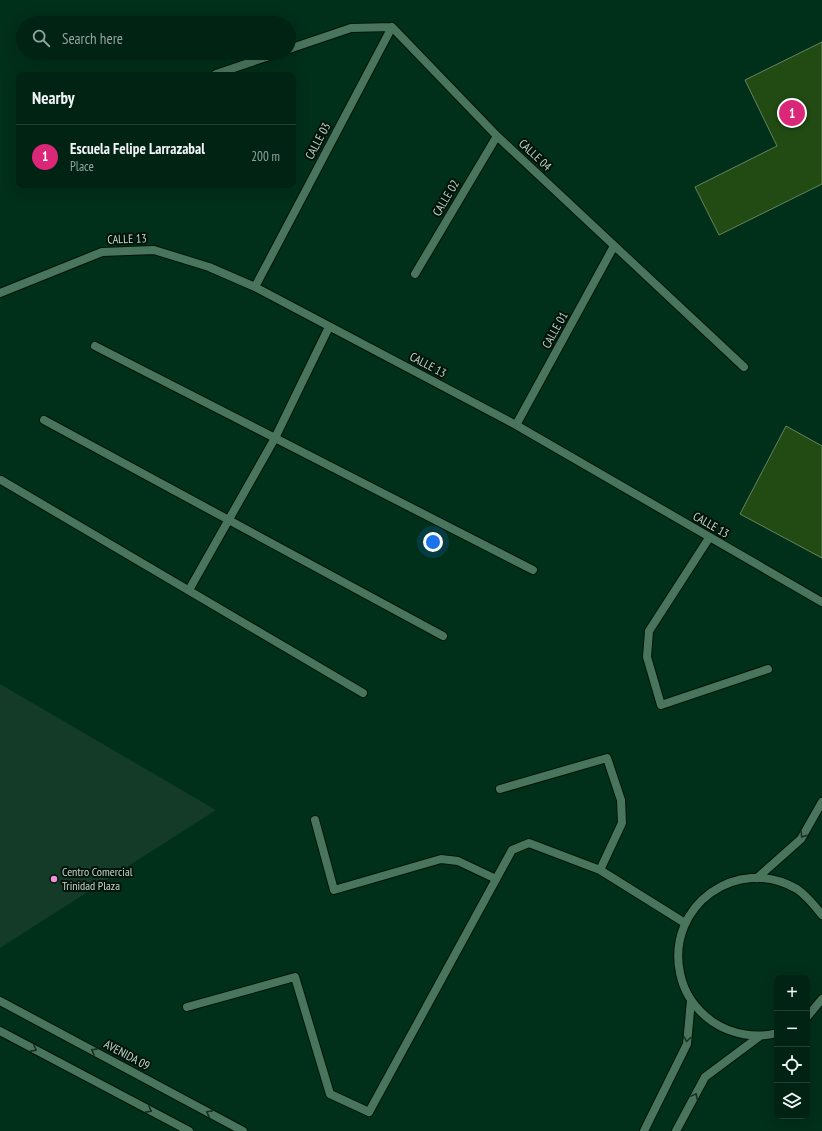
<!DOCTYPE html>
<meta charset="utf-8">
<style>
body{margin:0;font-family:"PT Sans Narrow",sans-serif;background:#0e2f22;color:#f1f3f6}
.controls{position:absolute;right:12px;bottom:12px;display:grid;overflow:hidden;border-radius:8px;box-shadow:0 4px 16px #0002}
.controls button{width:36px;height:36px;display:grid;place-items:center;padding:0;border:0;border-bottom:1px solid #224034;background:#002314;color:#f1f3f6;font:20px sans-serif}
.you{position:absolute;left:433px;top:542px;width:14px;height:14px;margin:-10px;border:3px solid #fff;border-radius:50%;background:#1a73e8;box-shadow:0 0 0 6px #1a73e833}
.badge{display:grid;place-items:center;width:26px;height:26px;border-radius:50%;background:#db2777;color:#fff;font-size:13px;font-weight:700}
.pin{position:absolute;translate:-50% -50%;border:2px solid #fff;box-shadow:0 1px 4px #0006}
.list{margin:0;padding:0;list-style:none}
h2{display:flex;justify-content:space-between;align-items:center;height:52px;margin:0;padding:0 16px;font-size:17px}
h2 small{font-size:13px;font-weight:400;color:#95a4a0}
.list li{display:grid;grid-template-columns:26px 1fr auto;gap:12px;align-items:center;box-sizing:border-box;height:64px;padding:0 16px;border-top:1px solid #224034}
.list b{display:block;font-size:15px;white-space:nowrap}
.list p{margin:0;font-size:13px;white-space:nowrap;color:#95a4a0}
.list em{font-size:13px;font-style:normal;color:#95a4a0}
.icon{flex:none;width:22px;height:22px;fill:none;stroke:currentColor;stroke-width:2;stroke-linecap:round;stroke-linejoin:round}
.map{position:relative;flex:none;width:822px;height:1131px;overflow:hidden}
.search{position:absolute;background:#002314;box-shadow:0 4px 16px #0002;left:16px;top:16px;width:280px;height:44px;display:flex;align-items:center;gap:10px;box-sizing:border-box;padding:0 14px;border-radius:22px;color:#95a4a0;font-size:15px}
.panel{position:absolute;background:#002314;box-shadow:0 4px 16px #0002;left:16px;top:72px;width:280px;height:116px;border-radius:8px}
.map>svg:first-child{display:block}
</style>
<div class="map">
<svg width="822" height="1131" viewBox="0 0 822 1131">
<rect width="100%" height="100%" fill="#002f1a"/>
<path fill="#133b28" d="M 0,684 L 216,810 L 0,948 Z"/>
<path fill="#214b13" stroke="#67825f" d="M 822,42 L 822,184 L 719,235 L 695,187 L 777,146 L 745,80 Z
M 786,426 L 822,446 L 822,558 L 740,514 Z"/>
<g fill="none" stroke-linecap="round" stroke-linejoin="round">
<g stroke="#011409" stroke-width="10">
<path id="lane" d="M 709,538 L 649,631 L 647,657 L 661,705 L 768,669
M 500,789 L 607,758 L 621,800 L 622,823 L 600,870
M 315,820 L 334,890 L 441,859 L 458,861 L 496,879
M 187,1007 L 295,977 L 330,1094 L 369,1112"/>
</g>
<g stroke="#011409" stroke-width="10">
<path id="street" d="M 289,49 L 351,28 L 392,27 L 497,136 L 744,367
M 216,74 L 278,53
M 415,274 L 497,136
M 255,287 L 392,27
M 0,293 L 102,252 L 154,250 L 209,267 L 255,287 L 516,425 L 822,602
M 95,346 L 533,570
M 44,420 L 443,636
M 516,425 L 614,246
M 1,480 L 363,693
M 189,590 L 275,438 L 329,327
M 757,878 L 801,839 L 822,802
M 0,1001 L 243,1131
M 807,1017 L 822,999
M 0,1031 L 189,1131
M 777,1033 C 756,1039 731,1034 713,1022 C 696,1010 684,993 680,973 C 666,906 737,854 797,889 C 807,896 815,906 822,915
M 369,1112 L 512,850 L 529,843 L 600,870 L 685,923
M 644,1131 L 687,1044 L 691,1000
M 676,1131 L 705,1077 L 760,1036"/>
</g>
<use href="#lane" stroke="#4a755d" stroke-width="8"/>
<use href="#street" stroke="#4a755d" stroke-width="8"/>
</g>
<defs><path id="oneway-chevron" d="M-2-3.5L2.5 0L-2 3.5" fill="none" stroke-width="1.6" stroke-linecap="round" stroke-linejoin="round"/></defs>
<g stroke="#183023">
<use href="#oneway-chevron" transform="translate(803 835) rotate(123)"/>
<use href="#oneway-chevron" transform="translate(687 1039) rotate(98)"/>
<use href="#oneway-chevron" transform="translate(34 1049) rotate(28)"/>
<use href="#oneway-chevron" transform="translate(94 1051) rotate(-152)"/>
<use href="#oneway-chevron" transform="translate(695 1096) rotate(-62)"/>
<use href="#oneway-chevron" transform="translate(149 1110) rotate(28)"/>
<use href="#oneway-chevron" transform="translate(209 1113) rotate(-152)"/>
</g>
<circle fill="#f391d6" stroke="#03130a" stroke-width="1.5" cx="54" cy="879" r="4"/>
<g text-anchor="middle" stroke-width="4" stroke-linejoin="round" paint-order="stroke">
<g font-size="12" fill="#c2d8ca" stroke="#03130a">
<text transform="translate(318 141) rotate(-62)" y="4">CALLE 03</text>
<text transform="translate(535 155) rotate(43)" y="4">CALLE 04</text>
<text transform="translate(446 198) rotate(-59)" y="4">CALLE 02</text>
<text transform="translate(127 239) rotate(-2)" y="4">CALLE 13</text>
<text transform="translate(555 330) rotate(-61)" y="4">CALLE 01</text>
<text transform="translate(428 365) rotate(28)" y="4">CALLE 13</text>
<text transform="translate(711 525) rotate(30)" y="4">CALLE 13</text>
<text transform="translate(127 1055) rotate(28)" y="4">AVENIDA 09</text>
</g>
<g font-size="12" fill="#c2d8ca" stroke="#03130a" text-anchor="start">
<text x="62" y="876">Centro Comercial<tspan x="62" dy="14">Trinidad Plaza</tspan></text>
</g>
</g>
</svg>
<div class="controls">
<button>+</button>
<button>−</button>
<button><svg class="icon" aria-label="locate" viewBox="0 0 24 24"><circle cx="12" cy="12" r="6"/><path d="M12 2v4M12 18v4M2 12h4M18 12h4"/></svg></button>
<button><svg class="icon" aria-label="layers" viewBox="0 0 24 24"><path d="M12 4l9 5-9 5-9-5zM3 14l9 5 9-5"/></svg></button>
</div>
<div class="you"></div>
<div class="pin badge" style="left:792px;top:113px">1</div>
<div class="search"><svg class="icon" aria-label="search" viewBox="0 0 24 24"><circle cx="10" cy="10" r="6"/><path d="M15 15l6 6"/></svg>Search here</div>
<section class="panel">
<h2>Nearby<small></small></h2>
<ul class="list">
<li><span class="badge">1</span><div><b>Escuela Felipe Larrazabal</b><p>Place</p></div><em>200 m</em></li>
</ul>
</section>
</div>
